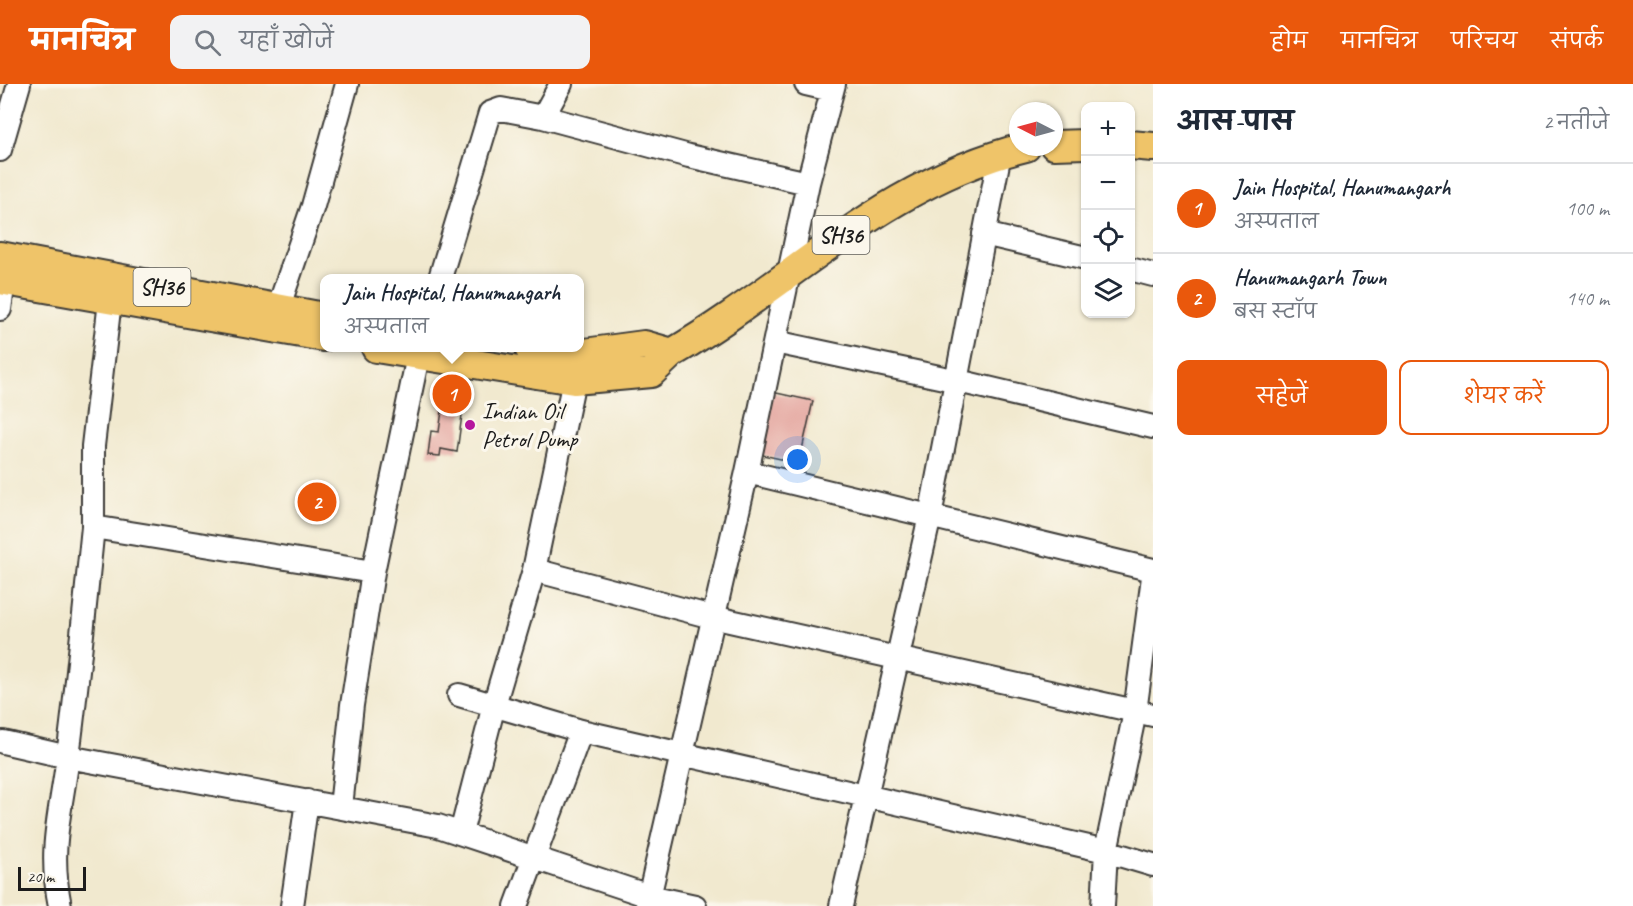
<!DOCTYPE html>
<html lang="hi">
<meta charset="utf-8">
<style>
body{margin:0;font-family:Caveat,"Playpen Sans Deva",sans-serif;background:#f2f2f3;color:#1f2937}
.controls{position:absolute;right:18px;top:18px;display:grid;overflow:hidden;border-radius:12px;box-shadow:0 2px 4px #0004}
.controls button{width:54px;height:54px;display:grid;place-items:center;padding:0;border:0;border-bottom:2px solid #e0e1e3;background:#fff;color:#1f2937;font:30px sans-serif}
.compass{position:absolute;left:1009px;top:18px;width:54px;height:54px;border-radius:50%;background:#fff;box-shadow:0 2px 4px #0004;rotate:276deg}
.scale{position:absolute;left:18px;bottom:15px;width:68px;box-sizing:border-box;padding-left:6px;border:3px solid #1c1c1c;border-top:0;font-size:16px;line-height:21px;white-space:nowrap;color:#1c1c1c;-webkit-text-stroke:4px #fbf7ec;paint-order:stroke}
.you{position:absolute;left:798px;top:376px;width:21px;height:21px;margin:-15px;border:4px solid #fff;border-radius:50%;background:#1a73e8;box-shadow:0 0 0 9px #1a73e833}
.badge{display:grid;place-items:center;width:39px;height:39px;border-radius:50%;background:#ea580c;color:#fff;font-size:20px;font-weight:700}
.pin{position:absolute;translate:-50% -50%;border:3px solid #fff;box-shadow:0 2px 6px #0006}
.popup{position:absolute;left:320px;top:190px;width:264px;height:78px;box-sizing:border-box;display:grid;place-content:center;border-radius:12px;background:#fff;filter:drop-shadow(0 2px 4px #0005);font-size:20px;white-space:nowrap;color:#747a83}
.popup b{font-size:22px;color:#1f2937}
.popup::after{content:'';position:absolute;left:50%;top:100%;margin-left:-12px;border:12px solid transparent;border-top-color:#fff}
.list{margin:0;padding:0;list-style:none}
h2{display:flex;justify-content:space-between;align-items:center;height:78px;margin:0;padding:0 24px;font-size:26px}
h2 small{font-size:20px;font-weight:400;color:#747a83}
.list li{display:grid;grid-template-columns:39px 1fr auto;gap:18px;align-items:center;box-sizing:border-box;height:90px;padding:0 24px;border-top:2px solid #e0e1e3}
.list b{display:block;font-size:22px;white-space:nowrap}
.list p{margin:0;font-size:20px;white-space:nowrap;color:#747a83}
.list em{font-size:20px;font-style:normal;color:#747a83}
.actions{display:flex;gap:12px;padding:18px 24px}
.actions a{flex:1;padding:14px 0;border:2px solid #ea580c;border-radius:12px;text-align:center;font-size:21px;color:#ea580c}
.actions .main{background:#ea580c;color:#fff}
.icon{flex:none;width:33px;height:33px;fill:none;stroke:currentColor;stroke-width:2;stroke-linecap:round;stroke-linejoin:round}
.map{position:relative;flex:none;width:1153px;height:822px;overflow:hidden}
header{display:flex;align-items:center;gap:36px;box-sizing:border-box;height:84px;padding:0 30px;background:#ea580c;color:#fff}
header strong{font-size:28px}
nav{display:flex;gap:33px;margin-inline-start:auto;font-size:21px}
.search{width:420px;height:54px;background:#f2f2f3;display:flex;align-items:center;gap:15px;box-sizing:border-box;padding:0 21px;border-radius:12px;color:#747a83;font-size:22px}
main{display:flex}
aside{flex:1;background:#fff}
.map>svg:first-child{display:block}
</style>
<header>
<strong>मानचित्र</strong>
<div class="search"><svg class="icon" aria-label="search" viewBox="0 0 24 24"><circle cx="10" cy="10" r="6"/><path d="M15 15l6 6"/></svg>यहाँ खोजें</div>
<nav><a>होम</a><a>मानचित्र</a><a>परिचय</a><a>संपर्क</a></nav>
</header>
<main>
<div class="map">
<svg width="1153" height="822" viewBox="0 0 1153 822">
<rect width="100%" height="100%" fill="#fbf7ec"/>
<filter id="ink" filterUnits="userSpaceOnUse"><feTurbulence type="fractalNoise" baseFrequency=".0167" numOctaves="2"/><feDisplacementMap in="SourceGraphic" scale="12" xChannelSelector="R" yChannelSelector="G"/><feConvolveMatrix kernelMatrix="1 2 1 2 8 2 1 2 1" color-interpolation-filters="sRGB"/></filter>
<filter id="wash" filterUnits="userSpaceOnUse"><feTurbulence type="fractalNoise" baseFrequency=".008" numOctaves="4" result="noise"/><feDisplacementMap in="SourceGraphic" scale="24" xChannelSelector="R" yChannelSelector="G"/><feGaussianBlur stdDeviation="1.35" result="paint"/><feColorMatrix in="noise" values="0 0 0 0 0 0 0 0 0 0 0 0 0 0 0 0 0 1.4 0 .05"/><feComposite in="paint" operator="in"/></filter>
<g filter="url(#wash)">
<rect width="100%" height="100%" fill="#f1e9cf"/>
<g id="blocks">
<path fill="#e5a8a1" d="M 446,298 L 466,301 L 457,368 L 441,365 L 440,372 L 428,371 L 431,347 L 439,348 Z
M 772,308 L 813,317 L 799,379 L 758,370 Z"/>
</g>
</g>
<g filter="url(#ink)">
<use href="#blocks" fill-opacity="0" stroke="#3c3b37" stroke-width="1.5"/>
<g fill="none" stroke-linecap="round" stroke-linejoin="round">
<g stroke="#3c3b37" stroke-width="26">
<path id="minor" d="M 806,0 L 832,6
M 543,33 L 689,72 L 808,99
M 0,66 L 19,0
M 984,150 L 1086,174
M 1130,185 L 1153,191
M 440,194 L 490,29 L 501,25 L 543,33 L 561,0
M 110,217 L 93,362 L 93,443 L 373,488 L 418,272
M 0,225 L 4,197
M 278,225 L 313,122 L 347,0
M 775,258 L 958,297 L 1153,343
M 574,296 L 534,486 L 712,533 L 1153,631
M 747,388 L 1153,486
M 459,611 L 581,647 L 1106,767 L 1153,781
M 3,658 L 68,673 L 438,742 L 649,812 L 695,822
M 341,723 L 352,621 L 373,488
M 461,749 L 494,621 L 534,486
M 60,822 C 48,763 61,729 68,672 C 78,596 85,520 93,443
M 292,822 L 307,717
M 516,822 L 581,647
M 647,822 L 747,388 L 808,99 L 834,0
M 841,822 L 930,432 L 1000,69
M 1103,822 L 1106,767 L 1135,628 L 1153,493"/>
</g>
<g stroke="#3c3b37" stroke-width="32">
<path id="major" d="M 1054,61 L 1086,60
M 1130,61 L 1153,63
M 0,172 L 324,233
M 0,196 L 324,253
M 376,264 L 574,296 L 651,289 L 672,269 C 792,199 886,97 1026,63
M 529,264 L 577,270 L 644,261 L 672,269"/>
</g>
<use href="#minor" stroke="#fff" stroke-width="22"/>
<use href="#major" stroke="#efc469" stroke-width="28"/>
</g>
</g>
<circle fill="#b5179e" stroke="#fbf7ec" stroke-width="2" cx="470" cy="341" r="6"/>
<g text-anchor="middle" stroke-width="6" stroke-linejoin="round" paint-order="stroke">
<g fill="#fbf7ec" stroke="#5f5e5a" stroke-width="1.5">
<rect x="812.5" y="132" width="57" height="38" rx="4.5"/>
<rect x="133.5" y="184" width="57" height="38" rx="4.5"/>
</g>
<g font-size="22" font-weight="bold" fill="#1c1c1c">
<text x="841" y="159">SH36</text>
<text x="162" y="211">SH36</text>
</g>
<g font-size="24" fill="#1c1c1c" stroke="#fbf7ec" text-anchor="start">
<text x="482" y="335">Indian Oil<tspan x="482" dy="28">Petrol Pump</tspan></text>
</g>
</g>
</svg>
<div class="controls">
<button>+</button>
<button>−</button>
<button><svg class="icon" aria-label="locate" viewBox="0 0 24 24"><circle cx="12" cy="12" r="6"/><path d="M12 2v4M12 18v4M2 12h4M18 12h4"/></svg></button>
<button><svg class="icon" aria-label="layers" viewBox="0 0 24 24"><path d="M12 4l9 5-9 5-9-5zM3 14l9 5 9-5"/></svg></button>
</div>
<svg class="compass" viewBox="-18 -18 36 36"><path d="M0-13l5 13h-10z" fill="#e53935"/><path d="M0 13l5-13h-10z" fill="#747a83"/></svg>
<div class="scale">20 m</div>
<div class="you"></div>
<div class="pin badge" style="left:452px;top:310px">1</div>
<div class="popup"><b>Jain Hospital, Hanumangarh</b>अस्पताल</div>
<div class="pin badge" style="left:317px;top:418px">2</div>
</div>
<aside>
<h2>आस-पास<small>2 नतीजे</small></h2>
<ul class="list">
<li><span class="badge">1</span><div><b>Jain Hospital, Hanumangarh</b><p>अस्पताल</p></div><em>100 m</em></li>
<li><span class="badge">2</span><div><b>Hanumangarh Town</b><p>बस स्टॉप</p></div><em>140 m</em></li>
</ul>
<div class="actions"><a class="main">सहेजें</a><a>शेयर करें</a></div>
</aside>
</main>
